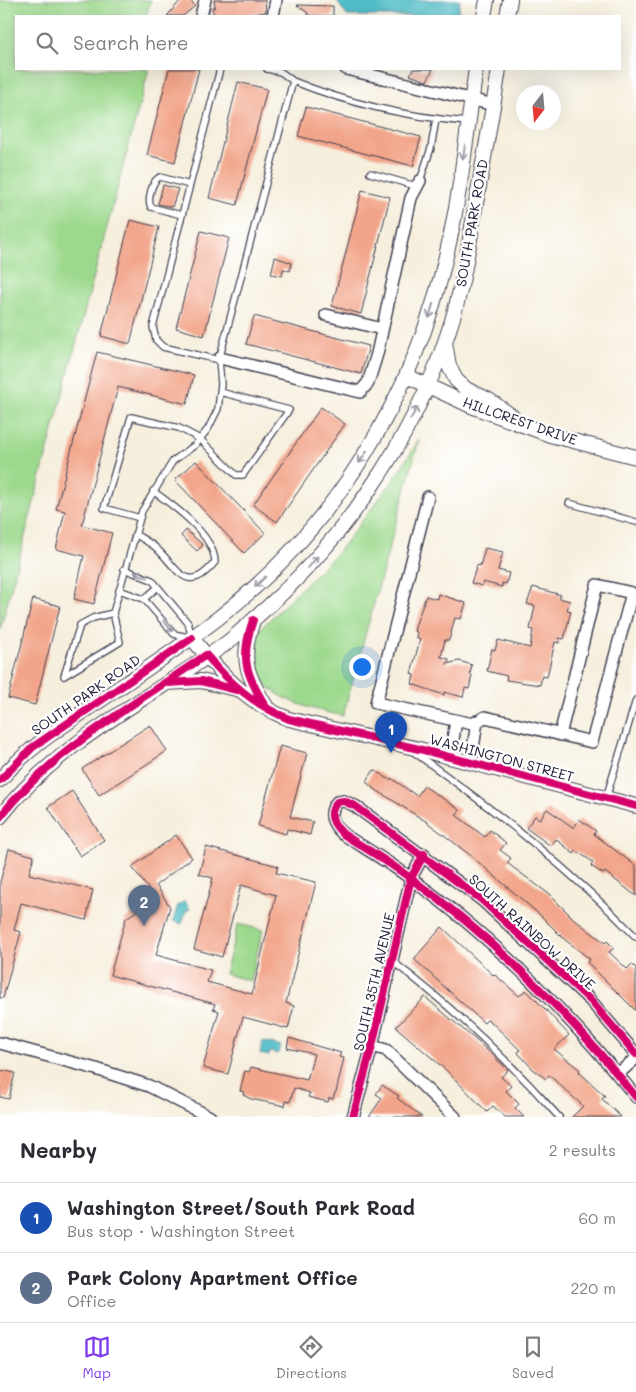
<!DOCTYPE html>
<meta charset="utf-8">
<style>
body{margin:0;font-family:Mali,sans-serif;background:#f7f7f7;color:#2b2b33}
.compass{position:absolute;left:516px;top:85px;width:45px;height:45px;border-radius:50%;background:#fff;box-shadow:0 5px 20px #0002;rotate:196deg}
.you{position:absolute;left:361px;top:666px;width:18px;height:18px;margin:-12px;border:4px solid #fff;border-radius:50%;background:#1a73e8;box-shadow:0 0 0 8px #1a73e833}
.badge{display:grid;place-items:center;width:32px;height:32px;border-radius:50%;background:#7c3aed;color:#fff;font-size:16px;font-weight:700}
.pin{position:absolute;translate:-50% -41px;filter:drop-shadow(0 1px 2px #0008)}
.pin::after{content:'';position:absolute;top:26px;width:18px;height:15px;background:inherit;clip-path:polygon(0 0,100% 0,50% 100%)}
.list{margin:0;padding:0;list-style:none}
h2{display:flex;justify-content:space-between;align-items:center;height:65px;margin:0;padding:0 20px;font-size:21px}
h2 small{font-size:16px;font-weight:400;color:#7c7c81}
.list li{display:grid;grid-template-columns:32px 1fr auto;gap:15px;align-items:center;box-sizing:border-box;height:70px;padding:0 20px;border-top:1px solid #e1e1e2}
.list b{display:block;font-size:19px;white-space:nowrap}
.list p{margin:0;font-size:16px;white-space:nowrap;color:#7c7c81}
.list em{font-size:16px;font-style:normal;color:#7c7c81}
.icon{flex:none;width:28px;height:28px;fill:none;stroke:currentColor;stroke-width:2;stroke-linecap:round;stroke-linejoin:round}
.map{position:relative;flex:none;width:636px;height:1117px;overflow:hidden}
.search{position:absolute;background:#fff;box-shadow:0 5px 20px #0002;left:15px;right:15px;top:15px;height:55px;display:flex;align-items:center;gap:12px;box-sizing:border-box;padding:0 18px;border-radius:0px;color:#7c7c81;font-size:19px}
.sheet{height:205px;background:#fff}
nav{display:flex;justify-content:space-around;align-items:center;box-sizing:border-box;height:70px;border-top:1px solid #e1e1e2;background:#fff;font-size:14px;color:#7c7c81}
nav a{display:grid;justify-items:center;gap:2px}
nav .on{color:#7c3aed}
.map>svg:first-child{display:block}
</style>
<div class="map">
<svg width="636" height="1117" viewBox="0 0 636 1117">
<rect width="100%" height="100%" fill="#fff"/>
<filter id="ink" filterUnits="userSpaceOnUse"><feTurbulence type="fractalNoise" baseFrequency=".02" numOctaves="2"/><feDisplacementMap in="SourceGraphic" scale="10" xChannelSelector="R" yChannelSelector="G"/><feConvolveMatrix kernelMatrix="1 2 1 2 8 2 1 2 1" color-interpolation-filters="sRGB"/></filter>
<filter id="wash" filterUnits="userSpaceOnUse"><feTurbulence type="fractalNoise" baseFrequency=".0096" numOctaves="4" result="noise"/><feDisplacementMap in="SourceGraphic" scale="20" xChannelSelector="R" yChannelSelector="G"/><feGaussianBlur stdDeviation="1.12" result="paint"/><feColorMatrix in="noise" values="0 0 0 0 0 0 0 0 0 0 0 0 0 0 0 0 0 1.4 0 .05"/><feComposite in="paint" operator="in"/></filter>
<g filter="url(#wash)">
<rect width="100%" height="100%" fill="#f6efdd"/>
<path fill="#9dd98d" stroke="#607e64" d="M 0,0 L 151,0 L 146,16 L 16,16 L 16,69 L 149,69 L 0,630 Z
M 419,440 L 343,716 C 295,705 238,693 260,629 L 338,552 L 392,482 Z
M 238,924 L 263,930 L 250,981 L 225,974 Z"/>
<path fill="#4fbdc8" stroke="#387082" d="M 336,0 L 460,0 L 458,16 L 347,16 Z
M 185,901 L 190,909 L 186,911 L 182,924 L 173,921 L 178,905 Z
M 263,1041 L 281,1046 L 278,1054 L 270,1052 L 269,1056 L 260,1054 Z"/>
<g id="blocks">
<path fill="#f2a58a" d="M 181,0 L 190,0 L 195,6 L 183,16 L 167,16 Z
M 214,0 L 265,0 L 266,12 L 240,16 L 214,16 L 212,8 L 215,7 Z
M 297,5 L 333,6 L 333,16 L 308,16 L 308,13 Z
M 169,69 L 199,69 L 175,162 L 147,155 Z
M 413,69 L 433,69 L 427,81 L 410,75 Z
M 238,82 L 267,89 L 237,205 L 209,198 Z
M 306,107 L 421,137 L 413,166 L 298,136 Z
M 163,185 L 178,189 L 172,207 L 158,204 Z
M 362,190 L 390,197 L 361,314 L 332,306 Z
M 130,220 L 159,227 L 130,344 L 101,336 Z
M 201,231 L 229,238 L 204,336 L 176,328 Z
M 275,257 L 292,263 L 290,271 L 283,269 L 282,276 L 271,274 Z
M 254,316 L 369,346 L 361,374 L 246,344 Z
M 97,352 L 194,375 L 187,404 L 118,387 L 82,525 L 112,533 L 94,604 L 74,599 L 84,556 L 56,549 L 65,511 L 56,509 Z
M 321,407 L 345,424 L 277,522 L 253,505 Z
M 196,461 L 265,533 L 244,553 L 175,480 Z
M 186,530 L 203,545 L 197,551 L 181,536 Z
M 485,548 L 503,552 L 498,570 L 509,573 L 506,584 L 502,583 L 502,587 L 483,582 L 482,586 L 471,583 L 477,565 L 480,566 Z
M 533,587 L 561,595 L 559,598 L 570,601 L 567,610 L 571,611 L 564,639 L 559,638 L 559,643 L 555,642 L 547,677 L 542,676 L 540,685 L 506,680 L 507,676 L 487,671 L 492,649 L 495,650 L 498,640 L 530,648 L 533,630 L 530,629 L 535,606 L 527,604 Z
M 438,594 L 466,603 L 461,619 L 455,618 L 449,640 L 445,640 L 441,657 L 449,659 L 447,664 L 459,661 L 472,665 L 470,674 L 472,675 L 469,689 L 465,688 L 463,697 L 444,692 L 444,695 L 412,684 L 414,675 L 411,674 L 420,639 L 416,638 L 417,632 L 414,631 L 416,624 L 426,596 L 437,599 Z
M 33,599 L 60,606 L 35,705 L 8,698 Z
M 150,725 L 167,751 L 99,795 L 82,769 Z
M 280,746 L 307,753 L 290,817 L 313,822 L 310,835 L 287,829 L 286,834 L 258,826 Z
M 374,770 L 390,780 L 391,778 L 417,796 L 424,786 L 460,810 L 456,815 L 485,837 L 490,830 L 506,843 L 500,850 L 511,858 L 507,863 L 549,894 L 574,919 L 605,943 L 607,941 L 614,948 L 609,952 L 627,969 L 632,964 L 636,968 L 636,1011 L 587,962 L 590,959 L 564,939 L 540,915 L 470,855 L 427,822 L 373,788 L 366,782 Z
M 72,791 L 104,840 L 80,856 L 48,807 Z
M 547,809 L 574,828 L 579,819 L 596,831 L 594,834 L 636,866 L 636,896 L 605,872 L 603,874 L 591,866 L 593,862 L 576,851 L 574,854 L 556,839 L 551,846 L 526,828 L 535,816 L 540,819 Z
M 176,835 L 192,858 L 156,885 L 170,907 L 156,955 L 211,970 L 207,982 L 252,994 L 276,895 L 241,885 L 222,957 L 194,949 L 213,878 L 199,874 L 206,847 L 278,866 L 276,873 L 316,882 L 286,1003 L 294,1006 L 288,1029 L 243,1017 L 228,1074 L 203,1068 L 219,1011 L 213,1009 L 215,1004 L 110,975 L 126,918 L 156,899 L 132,867 Z
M 9,849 L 34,856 L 29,874 L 93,890 L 86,920 L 21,903 L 14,930 L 21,932 L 3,998 L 0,998 L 0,882 Z
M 442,927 L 493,975 L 494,974 L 519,996 L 526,990 L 546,1010 L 569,1035 L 554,1049 L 580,1070 L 579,1072 L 605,1096 L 602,1099 L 621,1117 L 572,1117 L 583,1106 L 549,1075 L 546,1079 L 533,1069 L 518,1053 L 520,1050 L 488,1019 L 484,1023 L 414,959 Z
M 425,997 L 485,1048 L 508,1070 L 501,1077 L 511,1086 L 506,1091 L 519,1104 L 515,1108 L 524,1117 L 505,1117 L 493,1106 L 487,1112 L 447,1071 L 396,1027 Z
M 289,1038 L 341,1053 L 339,1057 L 344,1058 L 336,1092 L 335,1092 L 333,1099 L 329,1098 L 328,1102 L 308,1097 L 310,1093 L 294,1088 L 290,1102 L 286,1101 L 285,1106 L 251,1099 L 243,1095 L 244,1092 L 240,1091 L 245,1071 L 249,1072 L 251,1067 L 307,1080 L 314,1054 L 287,1048 Z
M 0,1070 L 15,1073 L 9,1099 L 0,1097 Z
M 382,1085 L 399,1096 L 397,1098 L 422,1117 L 369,1117 L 382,1098 L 376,1094 Z"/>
</g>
</g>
<g filter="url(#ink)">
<use href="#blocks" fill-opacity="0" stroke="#424153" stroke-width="1"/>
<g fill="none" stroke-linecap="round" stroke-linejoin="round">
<g stroke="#424153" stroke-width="8">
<path id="service" d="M 267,69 L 281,72 L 293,81
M 370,173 L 412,185 L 420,181 L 431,148 L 436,119
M 182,215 L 151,207 C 147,200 152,180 160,177 L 190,185
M 219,360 L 163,347 L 156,340 L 153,327 L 220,69
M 569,503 L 636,522
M 140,518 L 104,508 L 131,417 L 179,428 L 200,439 L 236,475 L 243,475 L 289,410 L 220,392
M 135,534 C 141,538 149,542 155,547 C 177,566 186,598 215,562 C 214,535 174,506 153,491
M 119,590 L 144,599 L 174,634 L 192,638 L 188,623 L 152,580 L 124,569
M 144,599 L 158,587
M 113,613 L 120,642 L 64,676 L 80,625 L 93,618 L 113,613 L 142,511 L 173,461 L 195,445 L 208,429 L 218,409 L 221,384 L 219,360 L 293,81 C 347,103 409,117 468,122
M 415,753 C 493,809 569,868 636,937
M 606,798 L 636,700
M 392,961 C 454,1008 508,1060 559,1117"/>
</g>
<g stroke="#424153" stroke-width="14">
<path id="minor" d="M 201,16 L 205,0
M 273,16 L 276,0
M 346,69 L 494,105
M 326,315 L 382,329
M 220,358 L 360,392 L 368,383 L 377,354 L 411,198 L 420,181
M 428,497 L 376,703 L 473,724 L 485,717 L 592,742 L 632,593 L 597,585 L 560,735
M 450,757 L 456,721
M 471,763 L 477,721
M 0,1043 L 96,1069 L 149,1086 L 210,1117
M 372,1046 L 386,1050 L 455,1117
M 636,1054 L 590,1000 L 482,900 L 355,806 L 344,801 L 337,802 C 327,814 333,824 343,834 C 366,849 389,862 410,878 C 493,937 572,1017 636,1097
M 618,1074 L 636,1058
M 353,1117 L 372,1046 L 411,878 L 424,854"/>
</g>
<g stroke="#424153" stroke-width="16">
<path id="tertiary" d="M 484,16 L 487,0
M 507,16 L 510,0
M 445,342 L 449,366 L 456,380 L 466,389 L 489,400 L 512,416
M 407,376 L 471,406 L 550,435 L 636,457
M 253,621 C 240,658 246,674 266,706
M 192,638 C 220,673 247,703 289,719 L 419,749 L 636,806
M 167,683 L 201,681 L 236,689
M 0,780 C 27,748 64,725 98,702 C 138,675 179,648 217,619 C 334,529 415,395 447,252 C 461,192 467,129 476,69
M 0,817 C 60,740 151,698 228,642 C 237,635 245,627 253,620 C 340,545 412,443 448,333 C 462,292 468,251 475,209 C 483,162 492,116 499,69"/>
</g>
<use href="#service" stroke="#fff" stroke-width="5.5"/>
<use href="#minor" stroke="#fff" stroke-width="11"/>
<use href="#tertiary" stroke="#fff" stroke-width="14"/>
<g stroke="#fff" stroke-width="11">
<path id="cycleway" d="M 253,620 C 240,658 245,673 266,707
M 168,683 L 201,681 L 237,690
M 0,780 L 33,747 L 192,638
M 0,817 C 53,749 136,704 206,655 C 230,683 254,705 289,719 L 419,749 L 636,806
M 636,1054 L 590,1000 L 482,900 L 355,806 L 344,801 L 337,802 C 327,814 333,824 343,834 C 366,849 389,862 410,878 C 493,937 572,1017 636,1097
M 353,1117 L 372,1046 L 411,878 L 424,854"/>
</g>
<use href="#cycleway" stroke="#d6006c" stroke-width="8"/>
</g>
<defs><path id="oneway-shaft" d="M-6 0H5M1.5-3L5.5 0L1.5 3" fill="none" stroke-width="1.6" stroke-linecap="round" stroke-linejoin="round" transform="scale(1.25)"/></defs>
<g stroke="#9c9ca7">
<use href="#oneway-shaft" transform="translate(464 152) rotate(98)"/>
<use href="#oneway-shaft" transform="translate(431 311) rotate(106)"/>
<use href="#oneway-shaft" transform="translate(414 413) rotate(-61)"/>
<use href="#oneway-shaft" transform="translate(363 457) rotate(124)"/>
<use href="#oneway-shaft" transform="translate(313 562) rotate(-50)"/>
<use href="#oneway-shaft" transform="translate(141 575) rotate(-158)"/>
<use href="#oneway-shaft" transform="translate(260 582) rotate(135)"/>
<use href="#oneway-shaft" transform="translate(168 626) rotate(50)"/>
</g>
</g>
<g text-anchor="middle" stroke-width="4.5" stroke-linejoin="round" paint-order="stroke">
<g font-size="14" fill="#22223b" stroke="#fff">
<text transform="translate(472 223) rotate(-80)" y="5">SOUTH PARK ROAD</text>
<text transform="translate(520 421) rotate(19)" y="5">HILLCREST DRIVE</text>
<text transform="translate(86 695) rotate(-35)" y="5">SOUTH PARK ROAD</text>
<text transform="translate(502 758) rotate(15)" y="5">WASHINGTON STREET</text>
<text transform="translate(532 932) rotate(42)" y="5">SOUTH RAINBOW DRIVE</text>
<text transform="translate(374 982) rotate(-77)" y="5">SOUTH 35TH AVENUE</text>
</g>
</g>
</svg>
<svg class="compass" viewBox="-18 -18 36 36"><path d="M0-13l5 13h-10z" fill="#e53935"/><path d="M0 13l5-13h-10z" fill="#7c7c81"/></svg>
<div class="you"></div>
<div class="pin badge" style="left:391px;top:753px;background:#1a4fb4">1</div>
<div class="pin badge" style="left:144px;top:926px;background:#5c6f8a">2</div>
<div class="search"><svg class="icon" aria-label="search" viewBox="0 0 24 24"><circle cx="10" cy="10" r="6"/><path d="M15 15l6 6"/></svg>Search here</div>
</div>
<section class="sheet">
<h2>Nearby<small>2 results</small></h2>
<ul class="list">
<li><span class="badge" style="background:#1a4fb4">1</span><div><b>Washington Street/South Park Road</b><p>Bus stop · Washington Street</p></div><em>60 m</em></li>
<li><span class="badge" style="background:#5c6f8a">2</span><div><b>Park Colony Apartment Office</b><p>Office</p></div><em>220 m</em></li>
</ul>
</section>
<nav>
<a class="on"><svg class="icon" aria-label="map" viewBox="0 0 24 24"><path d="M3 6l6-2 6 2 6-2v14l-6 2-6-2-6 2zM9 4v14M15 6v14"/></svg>Map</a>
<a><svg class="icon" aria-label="directions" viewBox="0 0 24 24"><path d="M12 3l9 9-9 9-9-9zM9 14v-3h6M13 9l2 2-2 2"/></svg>Directions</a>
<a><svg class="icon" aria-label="saved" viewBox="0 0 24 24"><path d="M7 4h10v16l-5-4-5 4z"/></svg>Saved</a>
</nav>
